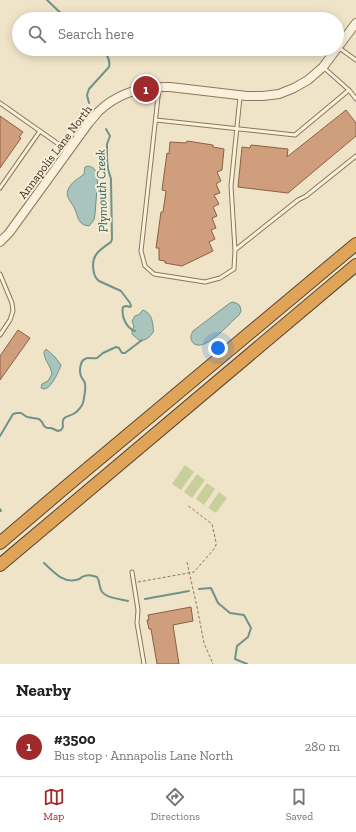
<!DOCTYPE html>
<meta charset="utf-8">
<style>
body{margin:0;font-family:"Zilla Slab",serif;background:#f2f2f2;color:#222}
.you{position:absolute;left:218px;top:348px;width:14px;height:14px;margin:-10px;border:3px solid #fff;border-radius:50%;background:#1a73e8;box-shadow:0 0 0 6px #1a73e833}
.badge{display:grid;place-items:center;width:26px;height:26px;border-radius:50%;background:#9e2a2b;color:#fff;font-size:13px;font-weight:700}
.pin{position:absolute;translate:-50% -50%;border:2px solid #fff;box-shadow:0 1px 4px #0006}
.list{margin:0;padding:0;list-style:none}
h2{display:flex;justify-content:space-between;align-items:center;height:52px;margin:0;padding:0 16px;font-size:17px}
h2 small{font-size:13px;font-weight:400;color:#767676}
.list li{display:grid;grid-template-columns:26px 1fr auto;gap:12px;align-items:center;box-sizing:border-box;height:60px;padding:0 16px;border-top:1px solid #e0e0e0}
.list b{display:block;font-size:15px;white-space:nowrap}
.list p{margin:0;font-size:13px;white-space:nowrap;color:#767676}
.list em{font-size:13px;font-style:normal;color:#767676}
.icon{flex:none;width:22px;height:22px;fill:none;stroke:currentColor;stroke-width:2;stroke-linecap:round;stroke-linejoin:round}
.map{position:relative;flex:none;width:356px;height:664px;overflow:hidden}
.search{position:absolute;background:#fff;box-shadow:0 2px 10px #0003;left:12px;right:12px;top:12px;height:44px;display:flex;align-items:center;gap:10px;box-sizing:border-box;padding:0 14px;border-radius:22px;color:#767676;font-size:15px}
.sheet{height:112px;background:#fff}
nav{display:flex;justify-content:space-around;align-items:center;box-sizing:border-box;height:56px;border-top:1px solid #e0e0e0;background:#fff;font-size:11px;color:#767676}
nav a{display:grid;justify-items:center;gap:2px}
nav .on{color:#9e2a2b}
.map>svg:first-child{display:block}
</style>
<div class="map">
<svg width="356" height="664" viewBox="0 0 356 664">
<rect width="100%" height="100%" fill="#f0e4c8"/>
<path fill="#c9cf9b" d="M 185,465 L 194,472 L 181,490 L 172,484 Z
M 197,474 L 205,480 L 192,498 L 184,492 Z
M 207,483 L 215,489 L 204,505 L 196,499 Z
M 219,492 L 227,498 L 216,513 L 208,508 Z"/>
<path fill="#a9c4bc" stroke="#6f938a" d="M 88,166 C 93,167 97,170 98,176 L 95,214 L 94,220 L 89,226 C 77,225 78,215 74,207 C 71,202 65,196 68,190 C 70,183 78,179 84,174 L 85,167 Z
M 233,302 L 238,304 L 240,306 L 241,311 L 239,315 C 230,323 215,340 204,344 C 195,348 187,341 193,331 L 230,303 Z
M 143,310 C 151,313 152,319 153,326 C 153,329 154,330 153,332 C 151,337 144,341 140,341 L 132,334 L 132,331 L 134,326 L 132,321 L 135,316 L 140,314 L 141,312 Z
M 46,349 L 55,357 L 61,365 C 59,371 51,389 44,389 C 43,389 42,388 41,388 L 42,384 L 48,381 L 52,374 C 51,366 44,360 44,352 Z"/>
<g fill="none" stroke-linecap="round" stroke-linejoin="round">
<path stroke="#6f938a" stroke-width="2" d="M 47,0 L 67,19
M 89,103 L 87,95 L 89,89 L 109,67 C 111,60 106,54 103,49
M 106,129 L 110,136 L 107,144 L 107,158 L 108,169 L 111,179 L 112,239 L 111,242 C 98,251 90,256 94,273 C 95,277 96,279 99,281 L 121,291 L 130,303 L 131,306 L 130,307 L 126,306 L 123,307 C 121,316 126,328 135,331
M 0,436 L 13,414 L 17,413 L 21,413 L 27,417 L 39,419 L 42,422 L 44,426 L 47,428 L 51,428 L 58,431 L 61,430 L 63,427 C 61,414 68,418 75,413 C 78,411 82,406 83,403 C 84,398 86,390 85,384 C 85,381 82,379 81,376 C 79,371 80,361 85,359 C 88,357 93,359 97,358 L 103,353 L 116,347 L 119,348 L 122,353 L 125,353 L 142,340
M 0,509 L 1,511
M 44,563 C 53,571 62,583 76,580 C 78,580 81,578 82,577 C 87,574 92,575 97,577 C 100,581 99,586 101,590 C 104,598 121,599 128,601
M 199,589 L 211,588 L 218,603 L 230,613 L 244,615 L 251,628 L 248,637 L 237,646 L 235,659 L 247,664
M 145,599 C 160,596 174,594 189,591"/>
</g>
<path fill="#cf9f7d" stroke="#8d5f41" d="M 346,110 L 356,123 L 356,136 L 288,193 L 238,187 L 242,147 L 250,148 L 251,145 L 288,149 L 287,157 Z
M 0,116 L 23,132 L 19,137 L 21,138 L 0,168 Z
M 187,141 L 213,145 L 213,147 L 224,149 L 222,170 L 217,172 L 221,181 L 216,184 L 220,193 L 214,195 L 219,204 L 213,207 L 217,216 L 212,218 L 216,228 L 211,230 L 215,239 L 209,242 L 213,251 L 182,266 L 165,263 L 165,261 L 159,260 L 159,248 L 156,248 L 161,212 L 163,212 L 166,191 L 162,190 L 167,153 L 169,154 L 170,142 L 186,143 Z
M 18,330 L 30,338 L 0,380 L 0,356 Z
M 191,607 L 193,621 L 173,625 L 179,664 L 157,664 L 151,629 L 149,629 L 147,620 L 149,620 L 148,615 Z"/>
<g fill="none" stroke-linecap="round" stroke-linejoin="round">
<g stroke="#8d765c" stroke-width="5">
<path id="service" d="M 338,47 L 356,60
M 323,67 L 349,90 L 356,99
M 159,88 L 141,251 L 145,266 L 154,274 L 205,282 L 220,278 L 234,269 L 235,250 L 298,200 L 306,196 L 356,156
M 0,103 L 67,150
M 156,120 L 295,135 L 349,90
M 0,188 L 40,131
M 235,250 L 231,186 L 240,97
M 0,274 L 12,303 L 13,311 L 10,320 L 0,335
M 132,572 L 138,610 L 137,623 L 144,664"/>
</g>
<g stroke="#8d765c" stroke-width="10">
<path id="tertiary" d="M 0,242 L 9,233 L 88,124 C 91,120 95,116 98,112 C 118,92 143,86 170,87 L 247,96 L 263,96 L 279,94 L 294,88 L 308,80 L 323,67 L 356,23"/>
</g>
<g stroke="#5b4430" stroke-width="14">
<path id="motorway" d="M 0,543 L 62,490 L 356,244
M 0,565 L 356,265"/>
</g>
<path stroke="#8d765c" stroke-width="1" stroke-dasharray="3 2" stroke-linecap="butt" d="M 187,562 L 197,607 L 204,643 L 213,664
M 138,582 L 194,572 L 214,549 L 216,545 L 216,542 L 212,524 L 187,505"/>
<use href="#service" stroke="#faf1dc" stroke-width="3"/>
<use href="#tertiary" stroke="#faf1dc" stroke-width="8"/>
<use href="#motorway" stroke="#e0a458" stroke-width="12"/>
</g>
<g text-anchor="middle" stroke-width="4" stroke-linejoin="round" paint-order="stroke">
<g font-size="12" fill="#3d2e20" stroke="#f7eed8">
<text transform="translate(55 152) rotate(-53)" y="4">Annapolis Lane North</text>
</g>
<g font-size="13" font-style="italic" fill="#2f5d5a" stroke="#f7eed8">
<text transform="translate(101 191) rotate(-92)" y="5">Plymouth Creek</text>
</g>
</g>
</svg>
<div class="you"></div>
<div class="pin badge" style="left:146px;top:89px">1</div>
<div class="search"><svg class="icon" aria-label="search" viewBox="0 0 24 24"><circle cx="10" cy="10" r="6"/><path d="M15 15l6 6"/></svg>Search here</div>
</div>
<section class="sheet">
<h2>Nearby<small></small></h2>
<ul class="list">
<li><span class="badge">1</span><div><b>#3500</b><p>Bus stop · Annapolis Lane North</p></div><em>280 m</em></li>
</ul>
</section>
<nav>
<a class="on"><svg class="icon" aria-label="map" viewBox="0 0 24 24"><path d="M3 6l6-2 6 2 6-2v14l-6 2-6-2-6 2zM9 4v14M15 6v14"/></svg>Map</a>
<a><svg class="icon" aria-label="directions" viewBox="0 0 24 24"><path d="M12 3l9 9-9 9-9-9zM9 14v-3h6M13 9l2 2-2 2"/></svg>Directions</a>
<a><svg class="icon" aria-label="saved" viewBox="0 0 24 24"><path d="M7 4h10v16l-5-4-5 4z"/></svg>Saved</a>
</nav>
